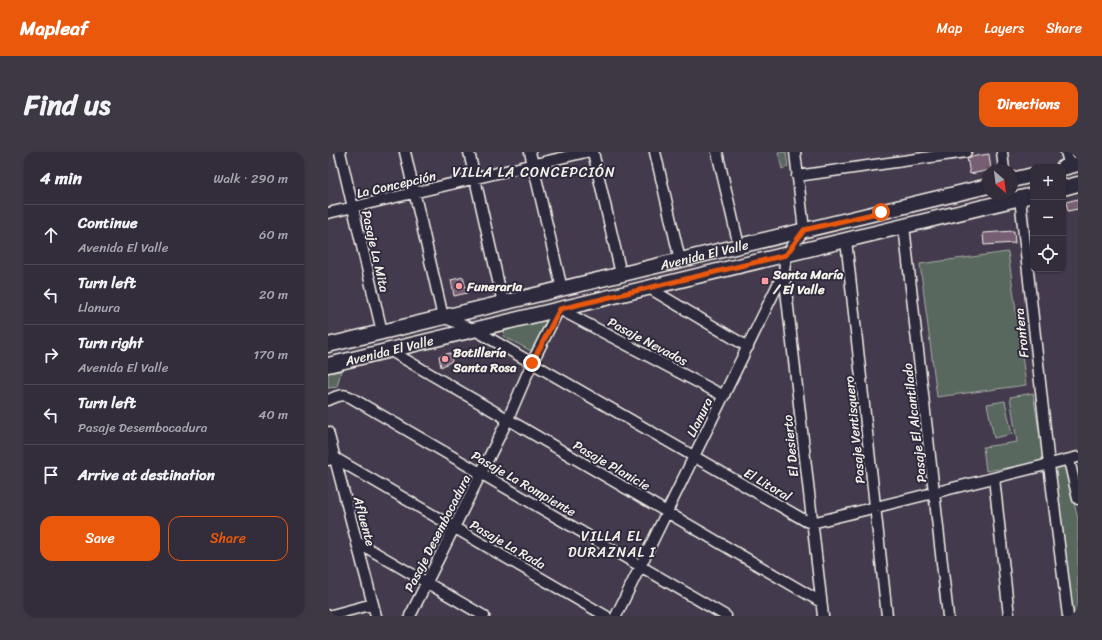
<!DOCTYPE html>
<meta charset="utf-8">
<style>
body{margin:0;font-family:Sriracha,sans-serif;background:#3e3845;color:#f1f3f6}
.controls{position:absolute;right:12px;top:12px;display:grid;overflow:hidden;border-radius:8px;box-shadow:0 1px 3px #0004}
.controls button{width:36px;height:36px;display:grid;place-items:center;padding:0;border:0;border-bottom:1px solid #4e4854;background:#332c3a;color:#f1f3f6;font:20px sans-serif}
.compass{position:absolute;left:654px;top:12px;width:36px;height:36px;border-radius:50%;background:#332c3a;box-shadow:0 1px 3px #0004;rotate:152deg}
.stop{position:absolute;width:12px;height:12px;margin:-9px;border:3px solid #ea580c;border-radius:50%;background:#fff}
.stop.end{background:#ea580c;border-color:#fff;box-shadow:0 1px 4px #0008}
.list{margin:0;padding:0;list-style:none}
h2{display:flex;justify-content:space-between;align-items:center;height:52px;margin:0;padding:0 16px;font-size:17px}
h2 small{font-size:13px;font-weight:400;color:#a9a7af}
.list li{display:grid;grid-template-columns:26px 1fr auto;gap:12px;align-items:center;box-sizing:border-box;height:60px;padding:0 16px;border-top:1px solid #4e4854}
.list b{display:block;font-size:15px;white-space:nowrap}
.list p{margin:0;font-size:13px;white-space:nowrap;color:#a9a7af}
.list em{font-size:13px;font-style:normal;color:#a9a7af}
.actions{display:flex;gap:8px;padding:12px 16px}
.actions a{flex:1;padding:9px 0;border:1px solid #ea580c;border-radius:12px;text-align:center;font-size:14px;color:#ea580c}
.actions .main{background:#ea580c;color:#fff}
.icon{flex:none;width:22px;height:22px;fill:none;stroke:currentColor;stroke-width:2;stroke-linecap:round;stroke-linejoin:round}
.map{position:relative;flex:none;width:750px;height:464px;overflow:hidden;border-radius:12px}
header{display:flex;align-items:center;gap:24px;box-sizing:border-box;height:56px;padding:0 20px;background:#ea580c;color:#fff}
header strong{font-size:19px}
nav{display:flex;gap:22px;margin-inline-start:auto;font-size:14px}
.intro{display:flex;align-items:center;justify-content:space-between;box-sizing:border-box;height:96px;padding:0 24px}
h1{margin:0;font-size:28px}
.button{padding:10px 18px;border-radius:12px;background:#ea580c;color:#fff;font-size:14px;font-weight:700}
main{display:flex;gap:24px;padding:0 24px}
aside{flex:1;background:#332c3a;border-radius:12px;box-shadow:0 1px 3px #0004}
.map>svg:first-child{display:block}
</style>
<header>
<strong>Mapleaf</strong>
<nav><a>Map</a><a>Layers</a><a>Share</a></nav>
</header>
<div class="intro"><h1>Find us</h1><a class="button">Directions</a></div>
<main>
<aside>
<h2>4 min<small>Walk · 290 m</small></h2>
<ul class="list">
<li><svg class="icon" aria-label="ahead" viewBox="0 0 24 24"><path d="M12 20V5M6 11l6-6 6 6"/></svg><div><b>Continue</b><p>Avenida El Valle</p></div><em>60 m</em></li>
<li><svg class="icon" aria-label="left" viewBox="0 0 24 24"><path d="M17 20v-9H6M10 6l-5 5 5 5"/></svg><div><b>Turn left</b><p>Llanura</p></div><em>20 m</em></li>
<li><svg class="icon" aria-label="right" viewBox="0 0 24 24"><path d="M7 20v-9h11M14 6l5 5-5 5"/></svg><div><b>Turn right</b><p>Avenida El Valle</p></div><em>170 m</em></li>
<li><svg class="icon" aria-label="left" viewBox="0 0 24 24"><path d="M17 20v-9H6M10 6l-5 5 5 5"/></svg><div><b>Turn left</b><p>Pasaje Desembocadura</p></div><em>40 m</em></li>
<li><svg class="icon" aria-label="arrive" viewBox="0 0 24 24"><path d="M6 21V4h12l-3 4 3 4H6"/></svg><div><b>Arrive at destination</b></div></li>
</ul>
<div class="actions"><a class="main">Save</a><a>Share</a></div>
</aside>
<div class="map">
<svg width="750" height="464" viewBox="0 0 750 464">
<rect width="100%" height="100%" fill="#443a4d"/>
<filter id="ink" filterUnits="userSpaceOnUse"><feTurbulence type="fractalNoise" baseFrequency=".025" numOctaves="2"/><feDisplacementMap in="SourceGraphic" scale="8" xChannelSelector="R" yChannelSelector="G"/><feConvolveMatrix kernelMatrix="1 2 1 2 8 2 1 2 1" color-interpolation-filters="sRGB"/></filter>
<g filter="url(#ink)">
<path fill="#59685f" stroke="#a6aca4" d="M 450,0 L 458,0 L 460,15 L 454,17 Z
M 680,100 L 698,233 L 609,245 L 592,112 Z
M 220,168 L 203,199 L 175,184 L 177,178 Z
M 13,219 L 9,235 L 0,236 L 0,221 Z
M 705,241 L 716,310 L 658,319 L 655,295 L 689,290 L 682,245 Z
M 677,249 L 684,282 L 666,286 L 659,252 Z
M 737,314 L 750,367 L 750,464 L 744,464 L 725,316 Z"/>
<path fill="#765f73" stroke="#f4f1e8" d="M 661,2 L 663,18 L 642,22 L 639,6 L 642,5 Z
M 750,47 L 750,57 L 740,59 L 738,50 Z
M 686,79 L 687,91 L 656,93 L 655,81 Z
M 135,125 L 139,141 L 126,144 L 123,128 Z
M 122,201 L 124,209 L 113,215 L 111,204 Z"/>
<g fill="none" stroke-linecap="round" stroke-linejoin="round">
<g stroke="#f4f1e8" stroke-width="13">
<path id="street" d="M 12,0 L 54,180
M 77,0 L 115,165 L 147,178 L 478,369 L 484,371 L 750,305
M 141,0 L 175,151
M 202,0 L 234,137
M 265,0 L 293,122
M 327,0 L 352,108
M 389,0 L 411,94
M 674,0 L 676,18
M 738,0 L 742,14
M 469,24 L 638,0
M 692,46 L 721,313 L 740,464
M 0,61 L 258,0
M 576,74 L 620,464
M 518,88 L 559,464
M 456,120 L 495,464
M 321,136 L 420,195
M 61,198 L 493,450
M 0,248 C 8,245 14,241 22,245 L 398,464
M 0,280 L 48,464
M 0,308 L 7,306 L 278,464
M 741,308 L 750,347
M 666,326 L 681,464
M 29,390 L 156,464
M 0,464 L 45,452
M 82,464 L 180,267 L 204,211 L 231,157 L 396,244
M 288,464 L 456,120 L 458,103 L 476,78 L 467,0"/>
</g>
<g stroke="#f4f1e8" stroke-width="17">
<g id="secondary">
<path d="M 735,16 L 750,12"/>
<path d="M 684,28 L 705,23"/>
<path d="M 735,36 L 750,32"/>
<path id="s1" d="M 0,193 L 660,34"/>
<path id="s2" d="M 0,213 L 705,43"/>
</g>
</g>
<use href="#street" stroke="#2f2a3d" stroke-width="10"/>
<use href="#secondary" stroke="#2f2a3d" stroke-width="14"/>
</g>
</g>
<g fill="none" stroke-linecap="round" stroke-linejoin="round" filter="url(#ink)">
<path stroke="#ea580c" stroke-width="5" d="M 204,211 L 232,157 L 458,103 L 476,78 L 553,60"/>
</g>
<g fill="#ff9aa2" stroke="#2f2a3d" stroke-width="1.5">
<rect x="433" y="125" width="8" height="8" rx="2"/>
<circle cx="131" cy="134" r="4"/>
<circle cx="117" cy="207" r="4"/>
</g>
<g text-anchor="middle" stroke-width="4" stroke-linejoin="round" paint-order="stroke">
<g font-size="13" fill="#f4f1e8" stroke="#2f2a3d">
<text transform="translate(68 32) rotate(-13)" y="5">La Concepción</text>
<text transform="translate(48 99) rotate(77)" y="5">Pasaje La Mita</text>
<text dy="5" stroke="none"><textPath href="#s1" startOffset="387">Avenida El Valle</textPath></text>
<text transform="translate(693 181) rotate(-96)" y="5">Frontera</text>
<text transform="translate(320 189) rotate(28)" y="5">Pasaje Nevados</text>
<text dy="5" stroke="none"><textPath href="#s2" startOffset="63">Avenida El Valle</textPath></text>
<text transform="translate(371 265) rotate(-64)" y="5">Llanura</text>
<text transform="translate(586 271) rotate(-97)" y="5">Pasaje El Alcantilado</text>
<text transform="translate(526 278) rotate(-96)" y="5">Pasaje Ventisquero</text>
<text transform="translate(462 294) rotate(-96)" y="5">El Desierto</text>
<text transform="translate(284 313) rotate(30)" y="5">Pasaje Planicie</text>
<text transform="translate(196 331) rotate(30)" y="5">Pasaje La Rompiente</text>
<text transform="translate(440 332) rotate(30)" y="5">El Litoral</text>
<text transform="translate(37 369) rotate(75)" y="5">Afluente</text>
<text transform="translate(109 381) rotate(-63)" y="5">Pasaje Desembocadura</text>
<text transform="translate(180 392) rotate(30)" y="5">Pasaje La Rada</text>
</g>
<g font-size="13" font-weight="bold" fill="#f4f1e8" stroke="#2f2a3d" text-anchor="start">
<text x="445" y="127">Santa María<tspan x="445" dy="15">/ El Valle</tspan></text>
<text x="139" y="139">Funeraria</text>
<text x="125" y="205">Botillería<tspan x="125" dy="15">Santa Rosa</tspan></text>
</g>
<g font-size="14" letter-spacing="1" fill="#f4f1e8" stroke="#2f2a3d">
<text x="206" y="25">VILLA LA CONCEPCIÓN</text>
<text x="284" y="389">VILLA EL<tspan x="284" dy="16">DURAZNAL I</tspan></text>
</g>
</g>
</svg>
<div class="controls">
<button>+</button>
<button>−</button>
<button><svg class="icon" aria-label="locate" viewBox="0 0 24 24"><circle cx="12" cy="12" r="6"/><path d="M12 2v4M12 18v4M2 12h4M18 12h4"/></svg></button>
</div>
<svg class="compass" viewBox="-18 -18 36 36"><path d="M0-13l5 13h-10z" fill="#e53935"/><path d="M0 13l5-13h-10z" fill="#a9a7af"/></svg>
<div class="stop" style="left:553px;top:60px"></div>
<div class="stop end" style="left:204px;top:211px"></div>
</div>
</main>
